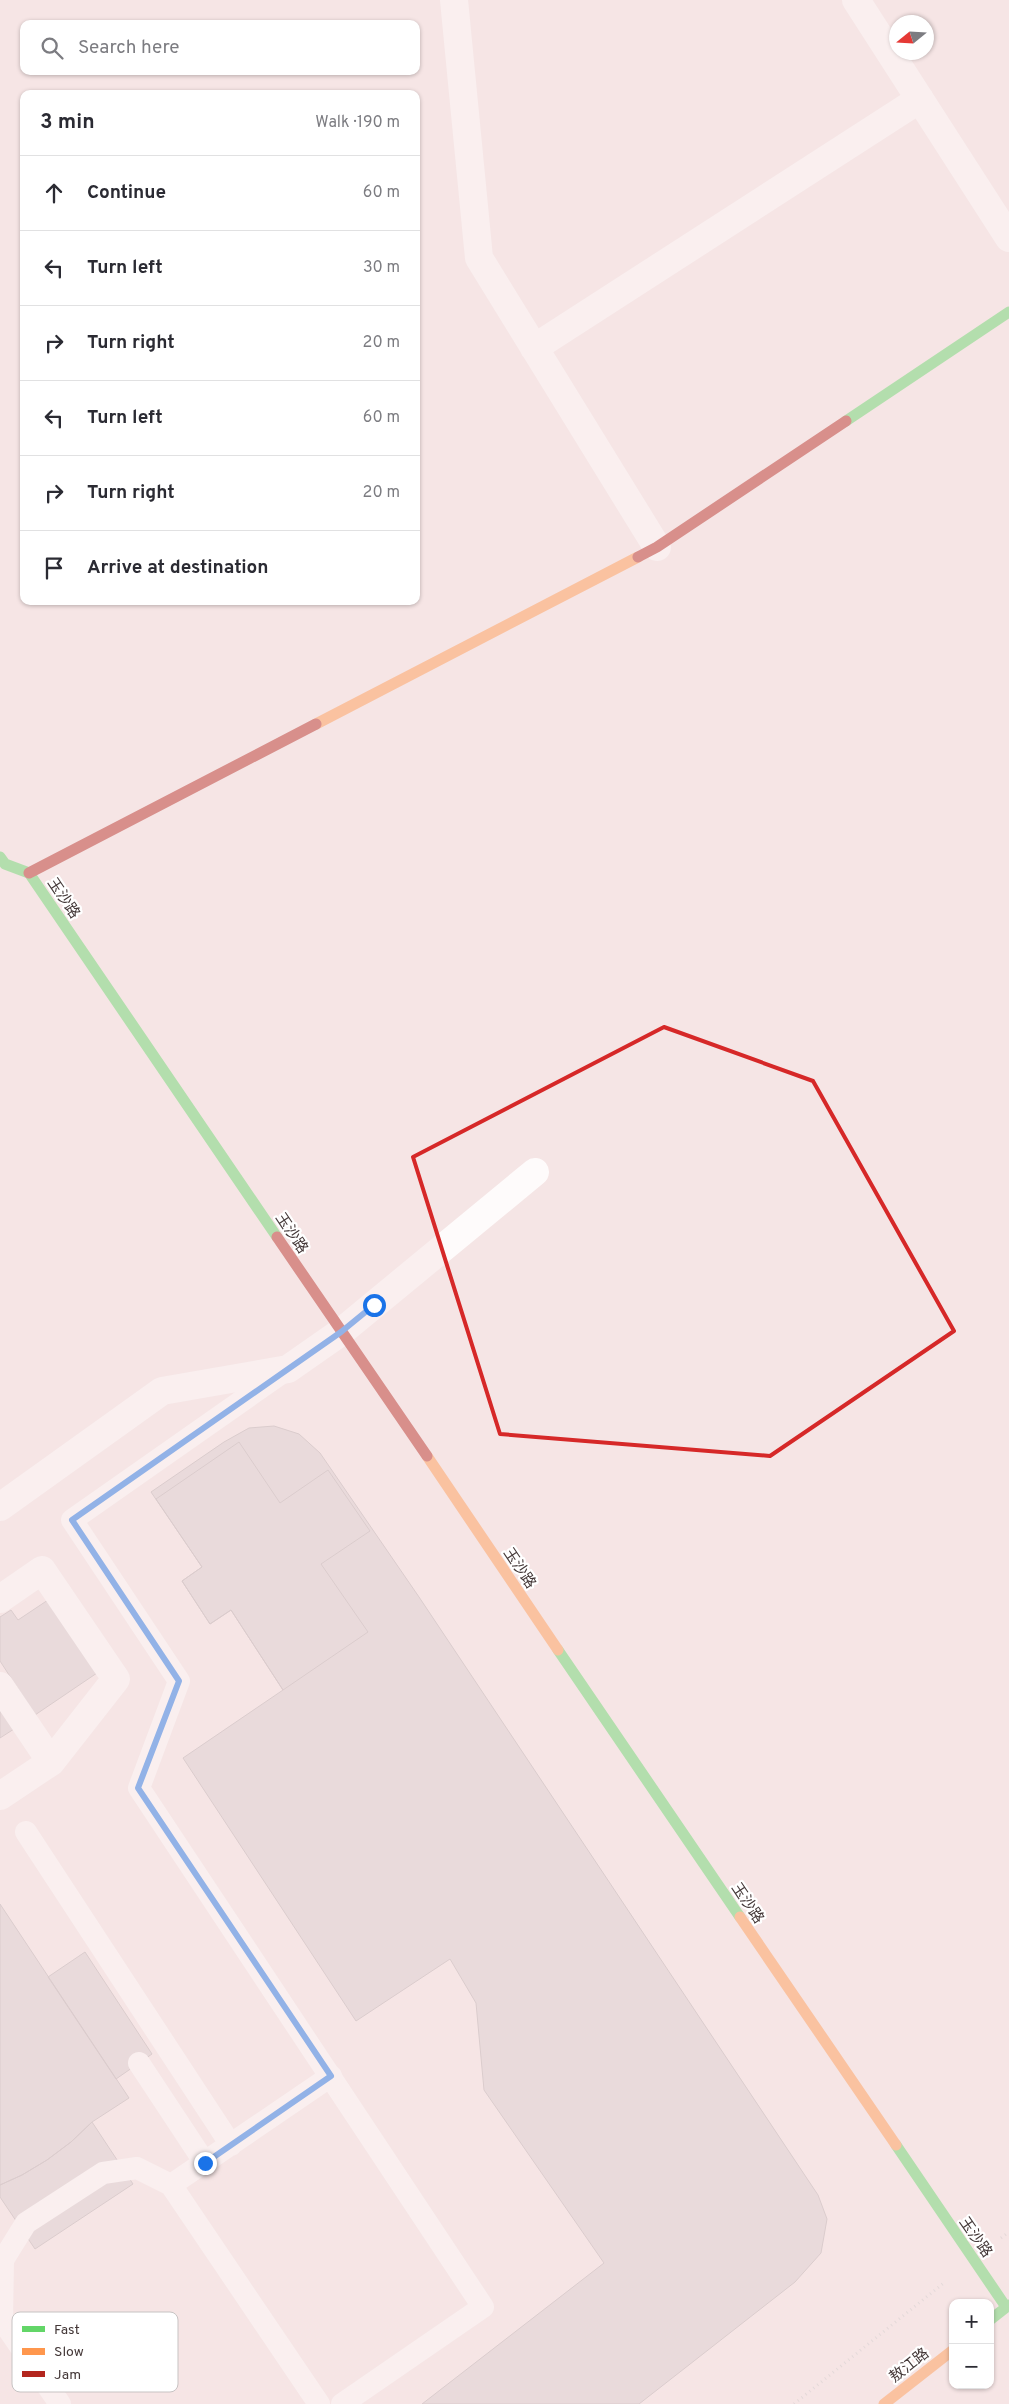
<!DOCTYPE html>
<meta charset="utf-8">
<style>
body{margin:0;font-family:Overpass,"Noto Sans SC",sans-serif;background:#f2f2f3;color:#2b2b33}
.controls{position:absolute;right:15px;bottom:15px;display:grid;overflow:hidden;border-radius:10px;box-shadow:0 1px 4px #0004}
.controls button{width:45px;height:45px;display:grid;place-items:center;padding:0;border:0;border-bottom:1px solid #e1e1e2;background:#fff;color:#2b2b33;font:25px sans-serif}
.compass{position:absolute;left:889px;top:15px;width:45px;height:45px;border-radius:50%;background:#fff;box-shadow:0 1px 4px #0004;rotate:252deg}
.stop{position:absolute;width:15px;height:15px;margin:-11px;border:4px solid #1a73e8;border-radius:50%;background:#fff}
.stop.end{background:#1a73e8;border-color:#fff;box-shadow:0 1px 5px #0008}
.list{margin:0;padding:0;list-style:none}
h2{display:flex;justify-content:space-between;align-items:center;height:65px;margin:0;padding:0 20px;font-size:21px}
h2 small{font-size:16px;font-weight:400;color:#7c7c81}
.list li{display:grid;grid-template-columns:32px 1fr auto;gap:15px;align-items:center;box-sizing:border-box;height:75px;padding:0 20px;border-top:1px solid #e1e1e2}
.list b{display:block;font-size:19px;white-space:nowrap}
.list em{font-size:16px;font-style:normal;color:#7c7c81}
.icon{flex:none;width:28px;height:28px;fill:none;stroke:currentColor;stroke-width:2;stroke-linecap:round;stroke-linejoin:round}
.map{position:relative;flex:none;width:1009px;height:2404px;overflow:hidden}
.search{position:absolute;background:#fff;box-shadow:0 1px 4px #0004;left:20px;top:20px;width:400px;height:55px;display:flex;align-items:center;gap:12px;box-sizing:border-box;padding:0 18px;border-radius:10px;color:#7c7c81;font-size:19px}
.panel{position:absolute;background:#fff;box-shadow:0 1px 4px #0004;left:20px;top:90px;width:400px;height:515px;border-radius:10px}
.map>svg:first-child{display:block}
</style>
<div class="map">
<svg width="1009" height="2404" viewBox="0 0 1009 2404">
<rect width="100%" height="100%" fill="#f5e5e5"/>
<path fill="#dacdcf" stroke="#baadaf" d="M 274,1426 L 299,1434 L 320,1453 L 419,1597 L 818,2195 L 827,2219 L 821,2253 L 795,2282 L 639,2404 L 422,2404 L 604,2263 L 484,2090 L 476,2003 L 450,1959 L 356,2021 L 183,1758 L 283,1690 L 231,1610 L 210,1624 L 182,1581 L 202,1567 L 151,1492 L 224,1442 L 249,1428 Z
M 239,1442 L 280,1503 L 328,1470 L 370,1531 L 321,1564 L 368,1632 L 283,1690 L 231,1610 L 210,1624 L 182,1581 L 202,1567 L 156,1499 Z
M 48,1600 L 97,1673 L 35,1715 L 0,1661 L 0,1617 L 11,1610 L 18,1620 Z
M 0,1708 L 14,1729 L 0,1738 Z
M 0,1904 L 129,2098 L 92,2122 L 71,2142 L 47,2160 L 22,2175 L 0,2185 Z
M 85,1952 L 152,2054 L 116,2079 L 48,1977 Z
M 92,2122 L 133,2184 L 35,2249 L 0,2197 L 0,2185 L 22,2175 L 47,2160 L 71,2142 Z"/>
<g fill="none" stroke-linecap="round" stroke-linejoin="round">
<path stroke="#cfc9c9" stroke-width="3" stroke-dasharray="1 4" stroke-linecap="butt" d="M 1001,2238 L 1009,2232
M 794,2404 L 945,2282"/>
<path stroke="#fefbfb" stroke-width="22" d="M 286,1370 L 72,1520 L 179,1681 L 139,1788 L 483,2307 L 342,2404
M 26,1832 L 231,2145
M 139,2063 L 205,2163
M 171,2185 L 319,2404
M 2,2320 L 60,2404
M 0,2321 L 2,2320 L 3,2260 L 26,2223 L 103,2173 L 137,2168 L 171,2185 L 331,2076"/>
<path stroke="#fefbfb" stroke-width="28" d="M 454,0 L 479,258 L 657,547
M 856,0 L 1009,238
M 534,348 L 920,99
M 0,1507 L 162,1391 L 288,1369 L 341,1332 L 535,1172
M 0,1599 L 42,1570 L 116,1679 L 51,1762 L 0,1796
M 0,1686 L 51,1762"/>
<path stroke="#63d668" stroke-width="11" d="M 846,421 L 1009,312
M 0,857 L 5,864 L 29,873 L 277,1237
M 558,1650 L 740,1917
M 896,2145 L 1006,2307
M 990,2320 L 1009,2305"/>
<path stroke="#ff974d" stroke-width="11" d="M 316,724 L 638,557
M 427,1456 L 558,1650
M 740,1917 L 896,2145
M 884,2404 L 953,2350"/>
<path stroke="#b3261e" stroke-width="11" d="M 638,557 L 657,547 L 846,421
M 29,873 L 316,724
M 277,1237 L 427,1456"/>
</g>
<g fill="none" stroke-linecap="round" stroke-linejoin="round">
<path stroke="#1a73e8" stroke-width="6" d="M 205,2163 L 331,2076 L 138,1788 L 179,1681 L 72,1520 L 341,1332 L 374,1305"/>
</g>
<path d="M0 0H1009V2404H0ZM 664,1027 L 813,1081 L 954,1331 L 770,1456 L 500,1434 L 413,1157 Z" fill="#f5e5e5" fill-opacity=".55" fill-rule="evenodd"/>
<path fill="none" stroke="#d62828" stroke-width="4" stroke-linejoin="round" d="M 664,1027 L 813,1081 L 954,1331 L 770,1456 L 500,1434 L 413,1157 Z"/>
<g text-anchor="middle" stroke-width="4.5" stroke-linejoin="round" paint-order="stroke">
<g font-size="15" fill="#443838" stroke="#fff">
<text transform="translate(64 898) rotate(56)" y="5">玉沙路</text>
<text transform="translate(292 1233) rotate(56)" y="5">玉沙路</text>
<text transform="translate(520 1568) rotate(56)" y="5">玉沙路</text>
<text transform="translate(748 1903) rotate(56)" y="5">玉沙路</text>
<text transform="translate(976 2237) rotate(55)" y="5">玉沙路</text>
<text transform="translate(909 2365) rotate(-38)" y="5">敖江路</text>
</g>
</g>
<rect x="12" y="2312" width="166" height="80" rx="8" fill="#fff" stroke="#c7c3c3" stroke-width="1"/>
<rect x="22" y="2326" width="23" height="6" fill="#63d668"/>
<rect x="22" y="2348" width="23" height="7" fill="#ff974d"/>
<rect x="22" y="2371" width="23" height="6" fill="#b3261e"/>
<g font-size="14" fill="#443838">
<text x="54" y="2334">Fast</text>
<text x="54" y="2356">Slow</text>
<text x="54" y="2379">Jam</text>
</g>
</svg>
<div class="controls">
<button>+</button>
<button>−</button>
</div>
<svg class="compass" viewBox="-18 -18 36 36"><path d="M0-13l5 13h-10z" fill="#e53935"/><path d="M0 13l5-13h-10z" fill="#7c7c81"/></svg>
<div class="stop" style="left:374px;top:1305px"></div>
<div class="stop end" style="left:205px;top:2163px"></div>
<div class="search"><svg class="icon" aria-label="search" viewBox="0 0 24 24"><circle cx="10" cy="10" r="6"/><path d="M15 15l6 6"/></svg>Search here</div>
<section class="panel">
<h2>3 min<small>Walk · 190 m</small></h2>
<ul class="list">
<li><svg class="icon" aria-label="ahead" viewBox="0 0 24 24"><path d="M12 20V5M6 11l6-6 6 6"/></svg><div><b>Continue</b></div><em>60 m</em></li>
<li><svg class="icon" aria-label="left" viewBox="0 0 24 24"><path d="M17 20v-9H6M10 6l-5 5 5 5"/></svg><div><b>Turn left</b></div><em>30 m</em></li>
<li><svg class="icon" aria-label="right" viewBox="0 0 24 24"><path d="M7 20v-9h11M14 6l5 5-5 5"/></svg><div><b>Turn right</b></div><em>20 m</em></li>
<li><svg class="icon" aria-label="left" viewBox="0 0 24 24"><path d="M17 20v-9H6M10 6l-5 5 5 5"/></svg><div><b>Turn left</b></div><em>60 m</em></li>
<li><svg class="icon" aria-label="right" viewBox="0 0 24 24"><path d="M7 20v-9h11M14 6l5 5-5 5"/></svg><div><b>Turn right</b></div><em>20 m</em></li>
<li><svg class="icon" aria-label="arrive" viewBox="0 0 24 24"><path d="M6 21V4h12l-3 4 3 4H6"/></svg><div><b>Arrive at destination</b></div></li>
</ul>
</section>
</div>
